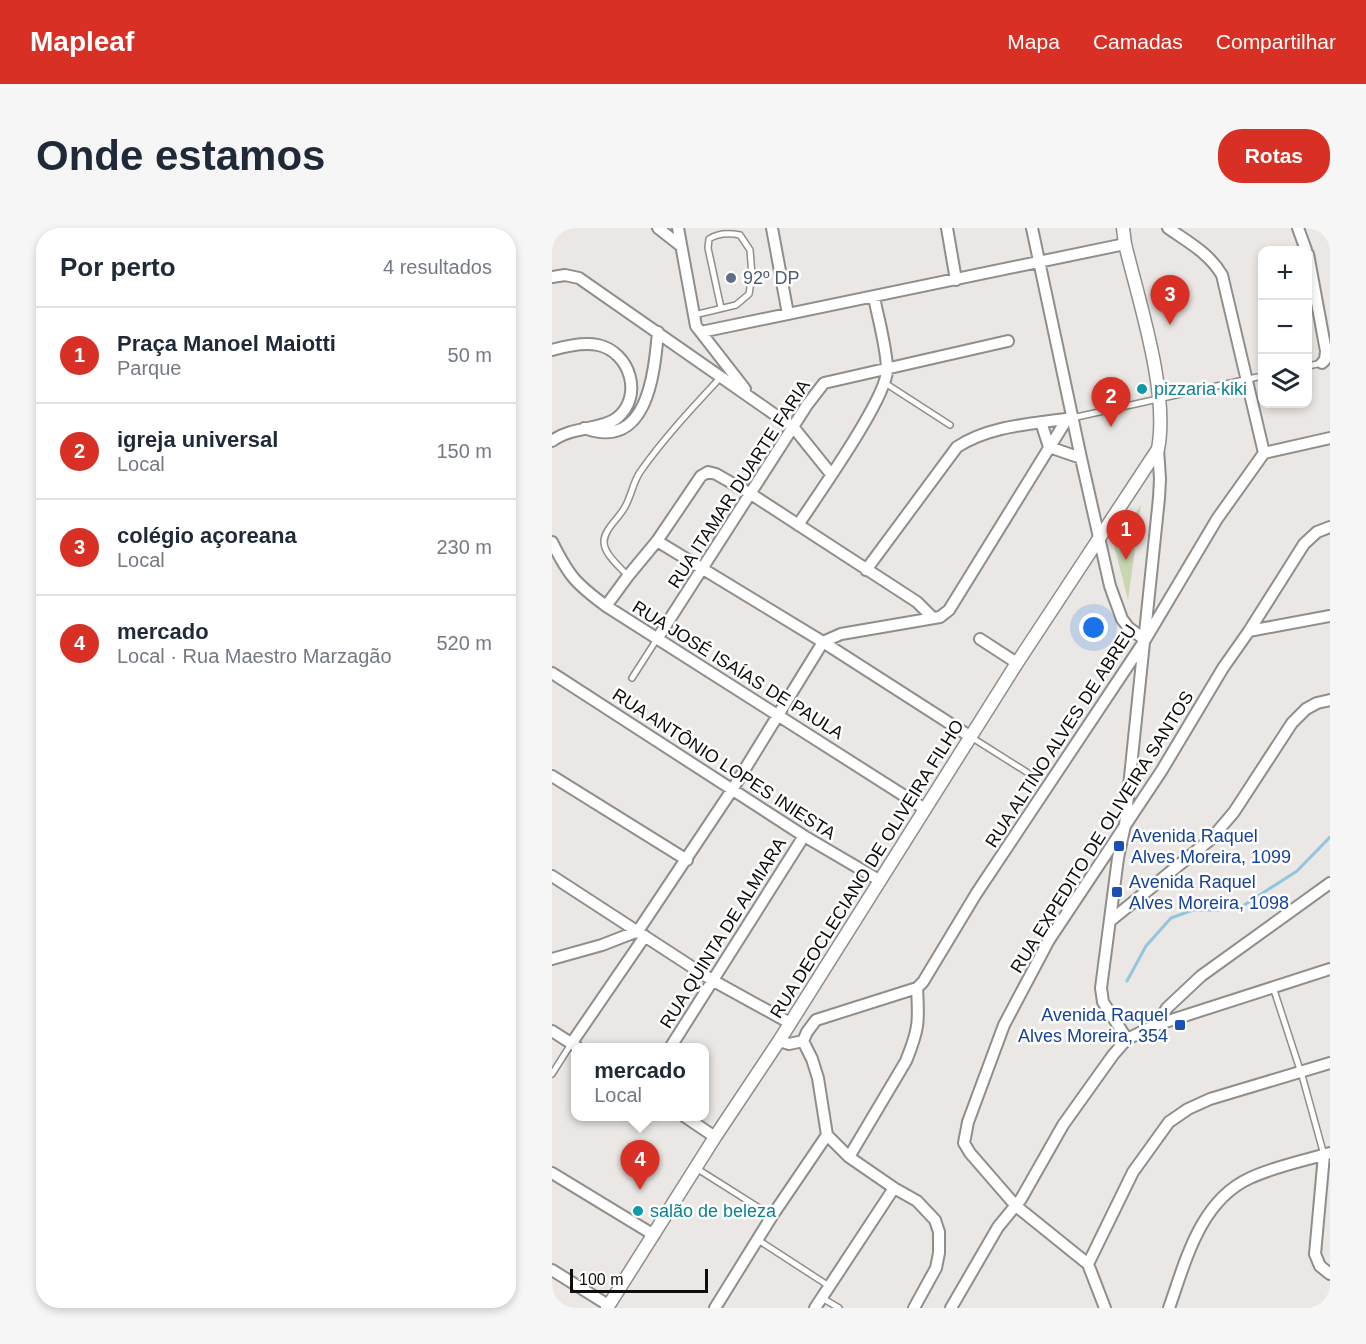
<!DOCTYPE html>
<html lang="pt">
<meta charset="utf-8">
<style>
body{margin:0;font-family:Helvetica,sans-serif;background:#f6f6f7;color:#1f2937}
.controls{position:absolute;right:18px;top:18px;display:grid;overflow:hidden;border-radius:12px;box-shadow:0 3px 9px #0003}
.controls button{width:54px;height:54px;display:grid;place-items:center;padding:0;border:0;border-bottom:2px solid #e0e1e3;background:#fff;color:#1f2937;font:30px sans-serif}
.scale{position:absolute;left:18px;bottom:15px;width:138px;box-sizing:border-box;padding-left:6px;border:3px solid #0e0d0c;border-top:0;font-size:16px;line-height:21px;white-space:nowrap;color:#0e0d0c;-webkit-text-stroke:4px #fff;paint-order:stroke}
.you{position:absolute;left:542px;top:400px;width:21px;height:21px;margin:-15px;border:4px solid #fff;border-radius:50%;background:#1a73e8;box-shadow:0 0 0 9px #1a73e833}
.badge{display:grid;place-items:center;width:39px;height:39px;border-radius:50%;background:#d93025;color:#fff;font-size:20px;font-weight:700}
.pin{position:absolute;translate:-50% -50px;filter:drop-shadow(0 2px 3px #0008)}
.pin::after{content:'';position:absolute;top:32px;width:21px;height:18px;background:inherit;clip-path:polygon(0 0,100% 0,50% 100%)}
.popup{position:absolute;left:19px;top:815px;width:138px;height:78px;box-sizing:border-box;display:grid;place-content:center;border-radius:12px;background:#fff;filter:drop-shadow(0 2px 4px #0005);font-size:20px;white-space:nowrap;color:#747a83}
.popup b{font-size:22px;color:#1f2937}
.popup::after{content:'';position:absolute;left:50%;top:100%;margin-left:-12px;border:12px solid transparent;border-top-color:#fff}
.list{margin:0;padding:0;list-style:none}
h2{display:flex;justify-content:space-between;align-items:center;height:78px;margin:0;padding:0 24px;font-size:26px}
h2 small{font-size:20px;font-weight:400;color:#747a83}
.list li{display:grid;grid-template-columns:39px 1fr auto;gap:18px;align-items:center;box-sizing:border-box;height:96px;padding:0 24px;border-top:2px solid #e0e1e3}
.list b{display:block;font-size:22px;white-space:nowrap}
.list p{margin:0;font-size:20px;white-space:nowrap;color:#747a83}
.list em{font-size:20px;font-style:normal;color:#747a83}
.icon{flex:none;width:33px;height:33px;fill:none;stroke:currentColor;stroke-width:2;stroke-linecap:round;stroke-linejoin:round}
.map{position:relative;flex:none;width:778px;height:1080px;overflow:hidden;border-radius:24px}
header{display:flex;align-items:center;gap:36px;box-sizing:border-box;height:84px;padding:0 30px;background:#d93025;color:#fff}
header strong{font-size:28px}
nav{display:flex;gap:33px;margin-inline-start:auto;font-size:21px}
.intro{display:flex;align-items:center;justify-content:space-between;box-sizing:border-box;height:144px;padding:0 36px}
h1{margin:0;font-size:42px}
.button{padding:15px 27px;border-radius:24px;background:#d93025;color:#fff;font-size:21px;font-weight:700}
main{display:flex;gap:36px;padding:0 36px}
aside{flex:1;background:#fff;border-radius:24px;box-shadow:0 3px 9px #0003}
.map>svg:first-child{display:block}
</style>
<header>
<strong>Mapleaf</strong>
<nav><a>Mapa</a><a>Camadas</a><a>Compartilhar</a></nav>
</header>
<div class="intro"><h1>Onde estamos</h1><a class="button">Rotas</a></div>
<main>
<aside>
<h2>Por perto<small>4 resultados</small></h2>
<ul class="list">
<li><span class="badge">1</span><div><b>Praça Manoel Maiotti</b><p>Parque</p></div><em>50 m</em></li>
<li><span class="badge">2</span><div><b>igreja universal</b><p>Local</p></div><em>150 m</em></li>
<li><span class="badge">3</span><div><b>colégio açoreana</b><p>Local</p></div><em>230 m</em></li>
<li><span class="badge">4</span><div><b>mercado</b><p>Local · Rua Maestro Marzagão</p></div><em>520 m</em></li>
</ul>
</aside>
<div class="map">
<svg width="778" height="1080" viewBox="0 0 778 1080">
<rect width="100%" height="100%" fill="#eae7e4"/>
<path fill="#c8d7b1" d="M 589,277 L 576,372 L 562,317 Z"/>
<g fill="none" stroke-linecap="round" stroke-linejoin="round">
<path stroke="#92c5de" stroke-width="3" d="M 575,753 L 594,718 L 619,690 L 641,682 L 667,682 L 689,679 L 745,643 L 778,609"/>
<g stroke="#908e8b" stroke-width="8">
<path id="service" d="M 142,87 L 184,77 L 197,66 L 200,47 L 198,22 L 188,7 C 178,5 166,5 157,11 L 156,20 L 169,80
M 756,138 L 770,135
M 333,155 L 398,197
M 520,190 L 710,148
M 76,348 C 68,339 52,326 52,314 C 52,302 65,292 71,282 C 79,271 80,256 88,244 C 112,210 141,179 169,149
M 80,450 L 105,411
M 419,509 L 484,550
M 721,759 L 751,851 L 772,927
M 0,846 L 19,816
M 144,940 L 220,988
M 206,1012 L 277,1058
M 270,1070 L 287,1080"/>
</g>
<g stroke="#908e8b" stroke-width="14">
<path id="minor" d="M 106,0 L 129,18
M 126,0 L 144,98 L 193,161
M 220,0 L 236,86
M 395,0 L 404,52
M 480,0 L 529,230 L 558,358 L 570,391 L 576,399 L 593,412
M 616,0 C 636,14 657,25 670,47 L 712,225
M 746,0 L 754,22
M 756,26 L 774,123 L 773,132 L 770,135
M 0,49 L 13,47 L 27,50 L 242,200 L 279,246
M 149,104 L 573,16
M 0,122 C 14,118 31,114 46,117 C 78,124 92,168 65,190 C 50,202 20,198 0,213
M 489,194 L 497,219 L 529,230
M 32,200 C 95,223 102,148 106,104
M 606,221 L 608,251 L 607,270 L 573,597 L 566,630 L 549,760 L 551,774 L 575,811 L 604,797 L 778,741
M 246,297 C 265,268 335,170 335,142 C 335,121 326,90 322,69
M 778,299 L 765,304 L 752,316 L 697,403 L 671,440 L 610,542 L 497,712 L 452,797 L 416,894 L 412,915 L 418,925 L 464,978 L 536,1036 L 581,944 L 617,894 L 636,881 L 658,871 L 778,835
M 105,313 L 271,414 L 419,509
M 0,314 C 17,348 23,355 54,378 L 373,581
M 314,342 L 405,219 C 438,197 482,196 520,190
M 54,378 L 76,348 L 105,313 L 149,248 L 156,244 L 164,246 L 199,266 L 365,374 L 381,390
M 697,403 L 778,388
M 105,411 L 255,177 L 272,155 L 456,113
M 428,411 L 465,435
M 0,445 L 252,608 L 327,652
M 0,548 L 135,632
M 0,648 L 160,752 L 238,795
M 558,693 L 659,611 L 682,584 L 740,495 L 754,481 L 765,475 L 778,472
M 0,731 L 50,717 L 86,703 L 180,562 L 271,414 L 289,406 L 388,389 L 397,382 L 515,191
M 604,797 L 615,780 L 649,748 L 778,655
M 0,803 L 25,819
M 227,813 L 237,816 L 251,813
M 251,813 L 255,804 L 264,792 L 365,760 L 371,754 L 424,666 L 593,412 L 665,291 L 712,225 L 778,210
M 251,813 L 260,831 L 266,850 L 275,907 L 297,929 L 342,960 L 365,973 L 383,992 L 387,1004 L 387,1025 L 384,1040 L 362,1080
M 19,816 L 93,708
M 118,820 L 252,608
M 132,888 L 163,909
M 772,927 L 763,1026 L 768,1038 L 778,1046
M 297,929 L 354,833 C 367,801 367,794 365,760
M 0,945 L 102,1007
M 536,1036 L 553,1080
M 0,1042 L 56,1077
M 163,1080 L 220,988 L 275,907
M 263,1080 L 342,960
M 399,1080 L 446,999 L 469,971 L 511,897 L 561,827 L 575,811
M 617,1080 C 634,1032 648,973 698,950 C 724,938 751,933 778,925"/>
</g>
<g stroke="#908e8b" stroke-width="15">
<path id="tertiary" d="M 55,1080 L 163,909 L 227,813 L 465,435 L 606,221 C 617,164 587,74 573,16 L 571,0"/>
</g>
<use href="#service" stroke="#fff" stroke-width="5"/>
<use href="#minor" stroke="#fff" stroke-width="10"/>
<use href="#tertiary" stroke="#fff" stroke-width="12"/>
</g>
<circle fill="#5c6f8a" stroke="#fff" stroke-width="2" cx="179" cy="50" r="6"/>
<g fill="#0f9aa8" stroke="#fff" stroke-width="2">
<circle cx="590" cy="161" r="6"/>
<circle cx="86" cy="983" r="6"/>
</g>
<g fill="#1a4fb4" stroke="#fff" stroke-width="2">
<rect x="561" y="612" width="12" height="12" rx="3"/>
<rect x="559" y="658" width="12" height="12" rx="3"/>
<rect x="622" y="791" width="12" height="12" rx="3"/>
</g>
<g text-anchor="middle" stroke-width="5" stroke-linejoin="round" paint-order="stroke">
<g font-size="18" fill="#4e5e75" stroke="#fff" text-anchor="start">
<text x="191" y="56">92º DP</text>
</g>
<g font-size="18" fill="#0d838f" stroke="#fff" text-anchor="start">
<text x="602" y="167">pizzaria kiki</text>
<text x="98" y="989">salão de beleza</text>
</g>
<g font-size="18" fill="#0e0d0c" stroke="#fff">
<text transform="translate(187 256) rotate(-57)" y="6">RUA ITAMAR DUARTE FARIA</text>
<text transform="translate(186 442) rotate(32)" y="6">RUA JOSÉ ISAÍAS DE PAULA</text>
<text transform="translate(509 508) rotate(-57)" y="6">RUA ALTINO ALVES DE ABREU</text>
<text transform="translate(172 536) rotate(33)" y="6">RUA ANTÔNIO LOPES INIESTA</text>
<text transform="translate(550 604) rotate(-58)" y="6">RUA EXPEDITO DE OLIVEIRA SANTOS</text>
<text transform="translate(315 641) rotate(-58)" y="6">RUA DEOCLECIANO DE OLIVEIRA FILHO</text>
<text transform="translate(171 705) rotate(-58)" y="6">RUA QUINTA DE ALMIARA</text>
</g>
<g font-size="18" fill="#164399" stroke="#fff" text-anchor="start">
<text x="579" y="614">Avenida Raquel<tspan x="579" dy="21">Alves Moreira, 1099</tspan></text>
<text x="577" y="660">Avenida Raquel<tspan x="577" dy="21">Alves Moreira, 1098</tspan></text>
<text x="616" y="793" text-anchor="end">Avenida Raquel<tspan x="616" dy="21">Alves Moreira, 354</tspan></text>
</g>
</g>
</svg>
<div class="controls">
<button>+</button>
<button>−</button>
<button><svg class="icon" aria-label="layers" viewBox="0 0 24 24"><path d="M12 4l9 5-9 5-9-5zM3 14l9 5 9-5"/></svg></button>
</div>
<div class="scale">100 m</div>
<div class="you"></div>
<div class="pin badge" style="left:574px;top:332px">1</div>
<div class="pin badge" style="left:559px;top:199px">2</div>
<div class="pin badge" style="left:618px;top:97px">3</div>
<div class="pin badge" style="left:88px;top:962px">4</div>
<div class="popup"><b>mercado</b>Local</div>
</div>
</main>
